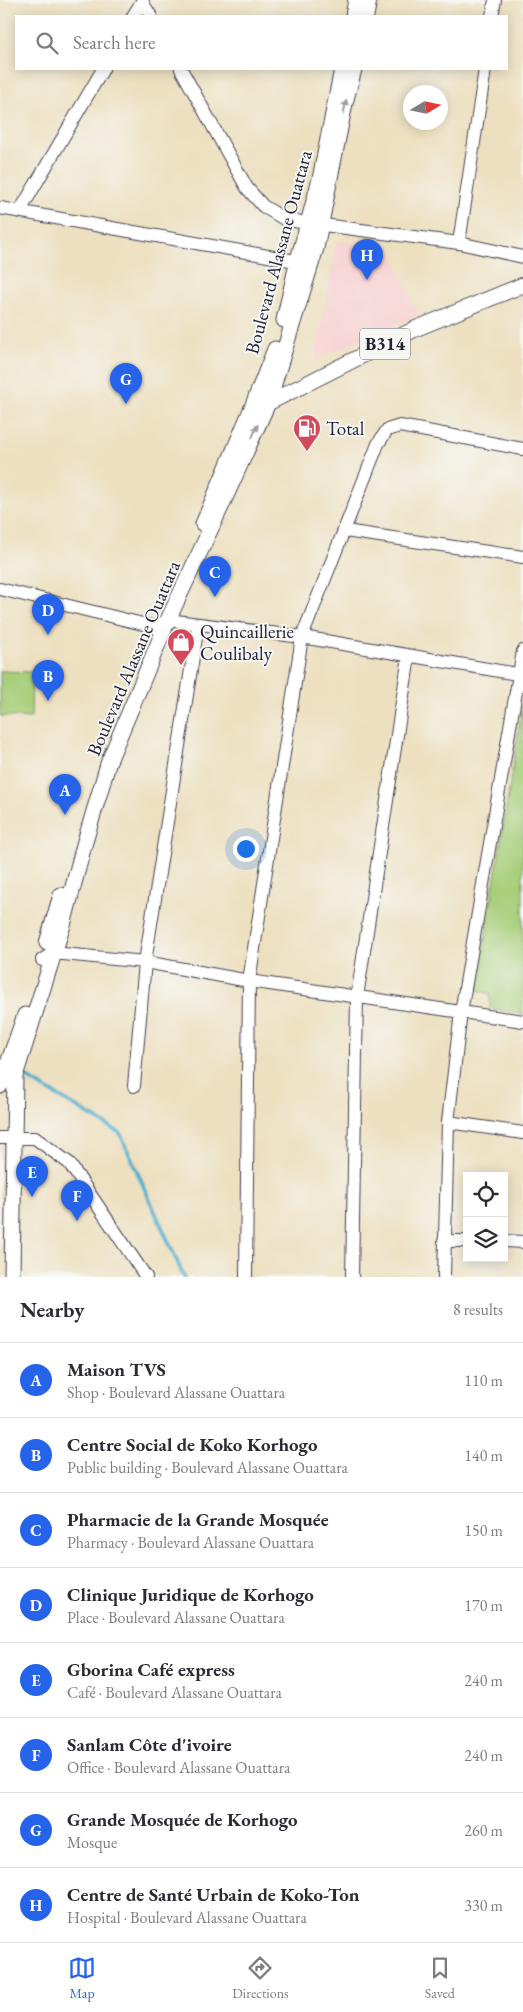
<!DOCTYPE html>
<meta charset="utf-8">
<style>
body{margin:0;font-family:"EB Garamond",serif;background:#f2f2f3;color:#2b2b33}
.controls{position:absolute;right:15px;bottom:15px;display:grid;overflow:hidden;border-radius:0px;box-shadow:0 2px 12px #0003}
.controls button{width:45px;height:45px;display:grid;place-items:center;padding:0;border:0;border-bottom:1px solid #e1e1e2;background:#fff;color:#2b2b33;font:25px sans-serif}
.compass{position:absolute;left:403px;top:85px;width:45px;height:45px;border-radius:50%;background:#fff;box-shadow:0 2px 12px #0003;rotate:80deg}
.you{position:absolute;left:245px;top:848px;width:18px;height:18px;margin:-12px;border:4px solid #fff;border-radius:50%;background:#1a73e8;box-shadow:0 0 0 8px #1a73e833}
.badge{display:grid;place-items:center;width:32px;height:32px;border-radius:50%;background:#2563eb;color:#fff;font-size:16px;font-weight:700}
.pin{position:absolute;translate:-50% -41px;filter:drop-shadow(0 1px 2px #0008)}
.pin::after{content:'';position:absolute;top:26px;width:18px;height:15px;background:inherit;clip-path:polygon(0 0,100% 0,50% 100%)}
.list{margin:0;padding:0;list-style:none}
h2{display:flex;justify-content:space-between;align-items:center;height:65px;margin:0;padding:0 20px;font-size:21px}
h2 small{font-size:16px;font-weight:400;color:#7c7c81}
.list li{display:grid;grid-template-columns:32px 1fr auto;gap:15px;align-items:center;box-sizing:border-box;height:75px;padding:0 20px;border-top:1px solid #e1e1e2}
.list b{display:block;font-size:19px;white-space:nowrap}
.list p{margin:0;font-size:16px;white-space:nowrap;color:#7c7c81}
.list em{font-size:16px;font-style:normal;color:#7c7c81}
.icon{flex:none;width:28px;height:28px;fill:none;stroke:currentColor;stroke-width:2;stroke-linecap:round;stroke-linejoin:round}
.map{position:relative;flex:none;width:523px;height:1277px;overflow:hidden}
.search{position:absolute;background:#fff;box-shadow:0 2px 12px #0003;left:15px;right:15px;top:15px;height:55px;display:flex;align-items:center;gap:12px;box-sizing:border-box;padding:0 18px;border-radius:0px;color:#7c7c81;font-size:19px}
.sheet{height:665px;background:#fff}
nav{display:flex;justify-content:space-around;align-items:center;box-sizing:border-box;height:70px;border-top:1px solid #e1e1e2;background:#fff;font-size:14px;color:#7c7c81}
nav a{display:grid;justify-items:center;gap:2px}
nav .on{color:#2563eb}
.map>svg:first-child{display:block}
</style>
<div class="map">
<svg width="523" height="1277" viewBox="0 0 523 1277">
<rect width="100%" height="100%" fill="#f6f6f2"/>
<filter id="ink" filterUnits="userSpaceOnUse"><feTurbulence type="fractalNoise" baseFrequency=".02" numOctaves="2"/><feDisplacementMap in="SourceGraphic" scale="10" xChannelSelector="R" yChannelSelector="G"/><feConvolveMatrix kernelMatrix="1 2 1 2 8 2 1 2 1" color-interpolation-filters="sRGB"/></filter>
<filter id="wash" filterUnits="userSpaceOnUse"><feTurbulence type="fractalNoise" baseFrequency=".0096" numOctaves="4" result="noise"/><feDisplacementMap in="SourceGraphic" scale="20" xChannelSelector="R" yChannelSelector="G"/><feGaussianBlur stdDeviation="1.12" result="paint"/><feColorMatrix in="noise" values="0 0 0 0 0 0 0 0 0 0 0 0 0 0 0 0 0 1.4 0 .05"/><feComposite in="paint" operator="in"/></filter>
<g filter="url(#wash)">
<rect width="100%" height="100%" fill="#ede0c0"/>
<path fill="#f7cfd0" d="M 337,241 L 388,245 L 419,315 L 315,359 Z"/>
<path fill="#a7cf7a" stroke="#64785a" d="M 0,671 L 32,672 L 31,718 L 0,716 Z
M 523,702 L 523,1014 L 490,1008 L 490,994 L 477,990 Z"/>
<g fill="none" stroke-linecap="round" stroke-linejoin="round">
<path stroke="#4eafcd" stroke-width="4" d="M 19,1073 L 120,1133 L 184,1277"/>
</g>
</g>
<g filter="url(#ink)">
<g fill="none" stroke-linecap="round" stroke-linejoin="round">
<g stroke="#403e4f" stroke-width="14">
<path id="minor" d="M 142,2 L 151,16
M 133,16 L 143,0
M 492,16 L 495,0
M 181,69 L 247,188 L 263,206 L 286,220 L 459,243 L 523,257
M 0,208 L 307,263
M 20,211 L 103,69
M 459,243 L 485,69
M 345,531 L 523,557
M 0,589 L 155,627 L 168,620 L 302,637 L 523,675
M 42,960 L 53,953 L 145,962 L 249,981 L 523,1021
M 134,1086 L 145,962 L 198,625
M 448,1122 L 523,1133
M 0,1138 L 35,1138 L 69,1163 L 146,1277
M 444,1241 L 467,1241
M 504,1241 L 523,1242
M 246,1277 L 249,981 L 302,637 L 378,444 L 387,430 L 400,426 L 523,449
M 352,1277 L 357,997 L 409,656
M 444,1277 L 448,1122 L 461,1012 L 523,651"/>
</g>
<g stroke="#403e4f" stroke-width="17">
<path id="major" d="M 353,16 L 356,0
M 366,16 L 369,0
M 284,320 L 298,260 L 320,179 L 342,69
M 262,406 L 415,329 L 523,285
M 203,524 L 251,410 L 275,349
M 47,943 L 61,895
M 0,1086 L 25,1015
M 12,1277 L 15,1076 L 63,925 L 84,845 L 109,761 L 168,620 L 220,509 L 268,403 L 316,248 L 345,103 L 354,69"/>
</g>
<use href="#minor" stroke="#fff" stroke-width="12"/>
<use href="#major" stroke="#fff" stroke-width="15"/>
</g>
<defs><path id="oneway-solid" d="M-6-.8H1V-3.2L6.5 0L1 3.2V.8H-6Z" transform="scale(1.25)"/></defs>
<g fill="#9c9ca7">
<use href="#oneway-solid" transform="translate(345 107) rotate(-78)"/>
<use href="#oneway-solid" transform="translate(255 431) rotate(-66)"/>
</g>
</g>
<defs>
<g id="fuel-pin" transform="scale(1.4375)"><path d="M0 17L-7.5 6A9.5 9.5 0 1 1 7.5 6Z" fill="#d1495b" stroke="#f6f6f2"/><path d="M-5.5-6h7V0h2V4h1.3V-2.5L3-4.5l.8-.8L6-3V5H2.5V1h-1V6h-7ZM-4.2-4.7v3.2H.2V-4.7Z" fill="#fff"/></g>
<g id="shop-pin" transform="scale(1.4375)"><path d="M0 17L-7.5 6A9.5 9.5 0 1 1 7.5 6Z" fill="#d1495b" stroke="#f6f6f2"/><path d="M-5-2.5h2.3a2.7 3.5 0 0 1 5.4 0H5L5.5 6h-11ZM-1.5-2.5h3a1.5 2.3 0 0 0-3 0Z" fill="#fff"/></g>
</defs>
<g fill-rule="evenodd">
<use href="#fuel-pin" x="307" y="428"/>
<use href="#shop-pin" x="181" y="642"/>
</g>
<g text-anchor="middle" stroke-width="4" stroke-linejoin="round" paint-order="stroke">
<rect fill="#f6f6f2" stroke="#626272" stroke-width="1" x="360" y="328.5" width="50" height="31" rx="4"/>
<g font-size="18" font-weight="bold" fill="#22223b">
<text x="385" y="350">B314</text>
</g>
<g font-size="19" fill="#22223b" stroke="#f6f6f2">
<text transform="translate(278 252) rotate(-75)" y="7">Boulevard Alassane Ouattara</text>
<text transform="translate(133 658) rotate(-67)" y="7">Boulevard Alassane Ouattara</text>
</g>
<g font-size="19" fill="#22223b" stroke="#f6f6f2" text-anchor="start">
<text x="326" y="435">Total</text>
<text x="200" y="638">Quincaillerie<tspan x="200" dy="22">Coulibaly</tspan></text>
</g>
</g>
</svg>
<div class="controls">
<button><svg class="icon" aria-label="locate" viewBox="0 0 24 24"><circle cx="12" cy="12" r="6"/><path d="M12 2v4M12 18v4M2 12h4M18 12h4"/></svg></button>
<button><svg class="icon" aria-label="layers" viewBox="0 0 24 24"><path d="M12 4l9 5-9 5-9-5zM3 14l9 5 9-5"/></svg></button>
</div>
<svg class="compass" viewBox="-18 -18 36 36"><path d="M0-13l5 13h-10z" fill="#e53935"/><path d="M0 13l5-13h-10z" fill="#7c7c81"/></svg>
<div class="you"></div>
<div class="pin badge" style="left:65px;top:815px">A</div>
<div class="pin badge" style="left:48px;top:701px">B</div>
<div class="pin badge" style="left:215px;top:597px">C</div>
<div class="pin badge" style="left:48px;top:635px">D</div>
<div class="pin badge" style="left:32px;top:1197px">E</div>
<div class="pin badge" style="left:77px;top:1221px">F</div>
<div class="pin badge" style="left:126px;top:404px">G</div>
<div class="pin badge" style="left:367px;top:280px">H</div>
<div class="search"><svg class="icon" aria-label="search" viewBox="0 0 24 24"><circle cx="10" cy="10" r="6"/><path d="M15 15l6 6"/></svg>Search here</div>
</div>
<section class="sheet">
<h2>Nearby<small>8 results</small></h2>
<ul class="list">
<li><span class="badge">A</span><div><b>Maison TVS</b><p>Shop · Boulevard Alassane Ouattara</p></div><em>110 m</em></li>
<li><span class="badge">B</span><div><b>Centre Social de Koko Korhogo</b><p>Public building · Boulevard Alassane Ouattara</p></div><em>140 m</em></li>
<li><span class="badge">C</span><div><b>Pharmacie de la Grande Mosquée</b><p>Pharmacy · Boulevard Alassane Ouattara</p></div><em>150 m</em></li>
<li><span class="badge">D</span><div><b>Clinique Juridique de Korhogo</b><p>Place · Boulevard Alassane Ouattara</p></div><em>170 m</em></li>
<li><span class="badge">E</span><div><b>Gborina Café express</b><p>Café · Boulevard Alassane Ouattara</p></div><em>240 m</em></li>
<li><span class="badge">F</span><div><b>Sanlam Côte d'ivoire</b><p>Office · Boulevard Alassane Ouattara</p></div><em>240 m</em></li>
<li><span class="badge">G</span><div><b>Grande Mosquée de Korhogo</b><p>Mosque</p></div><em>260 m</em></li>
<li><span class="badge">H</span><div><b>Centre de Santé Urbain de Koko-Ton</b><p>Hospital · Boulevard Alassane Ouattara</p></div><em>330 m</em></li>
</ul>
</section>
<nav>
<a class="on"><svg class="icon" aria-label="map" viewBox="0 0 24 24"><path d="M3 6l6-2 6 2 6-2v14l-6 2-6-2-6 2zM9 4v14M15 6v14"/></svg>Map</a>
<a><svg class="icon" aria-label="directions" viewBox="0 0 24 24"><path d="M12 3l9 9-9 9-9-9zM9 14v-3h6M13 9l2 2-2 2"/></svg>Directions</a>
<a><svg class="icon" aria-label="saved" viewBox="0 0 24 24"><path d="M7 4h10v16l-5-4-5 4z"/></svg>Saved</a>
</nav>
